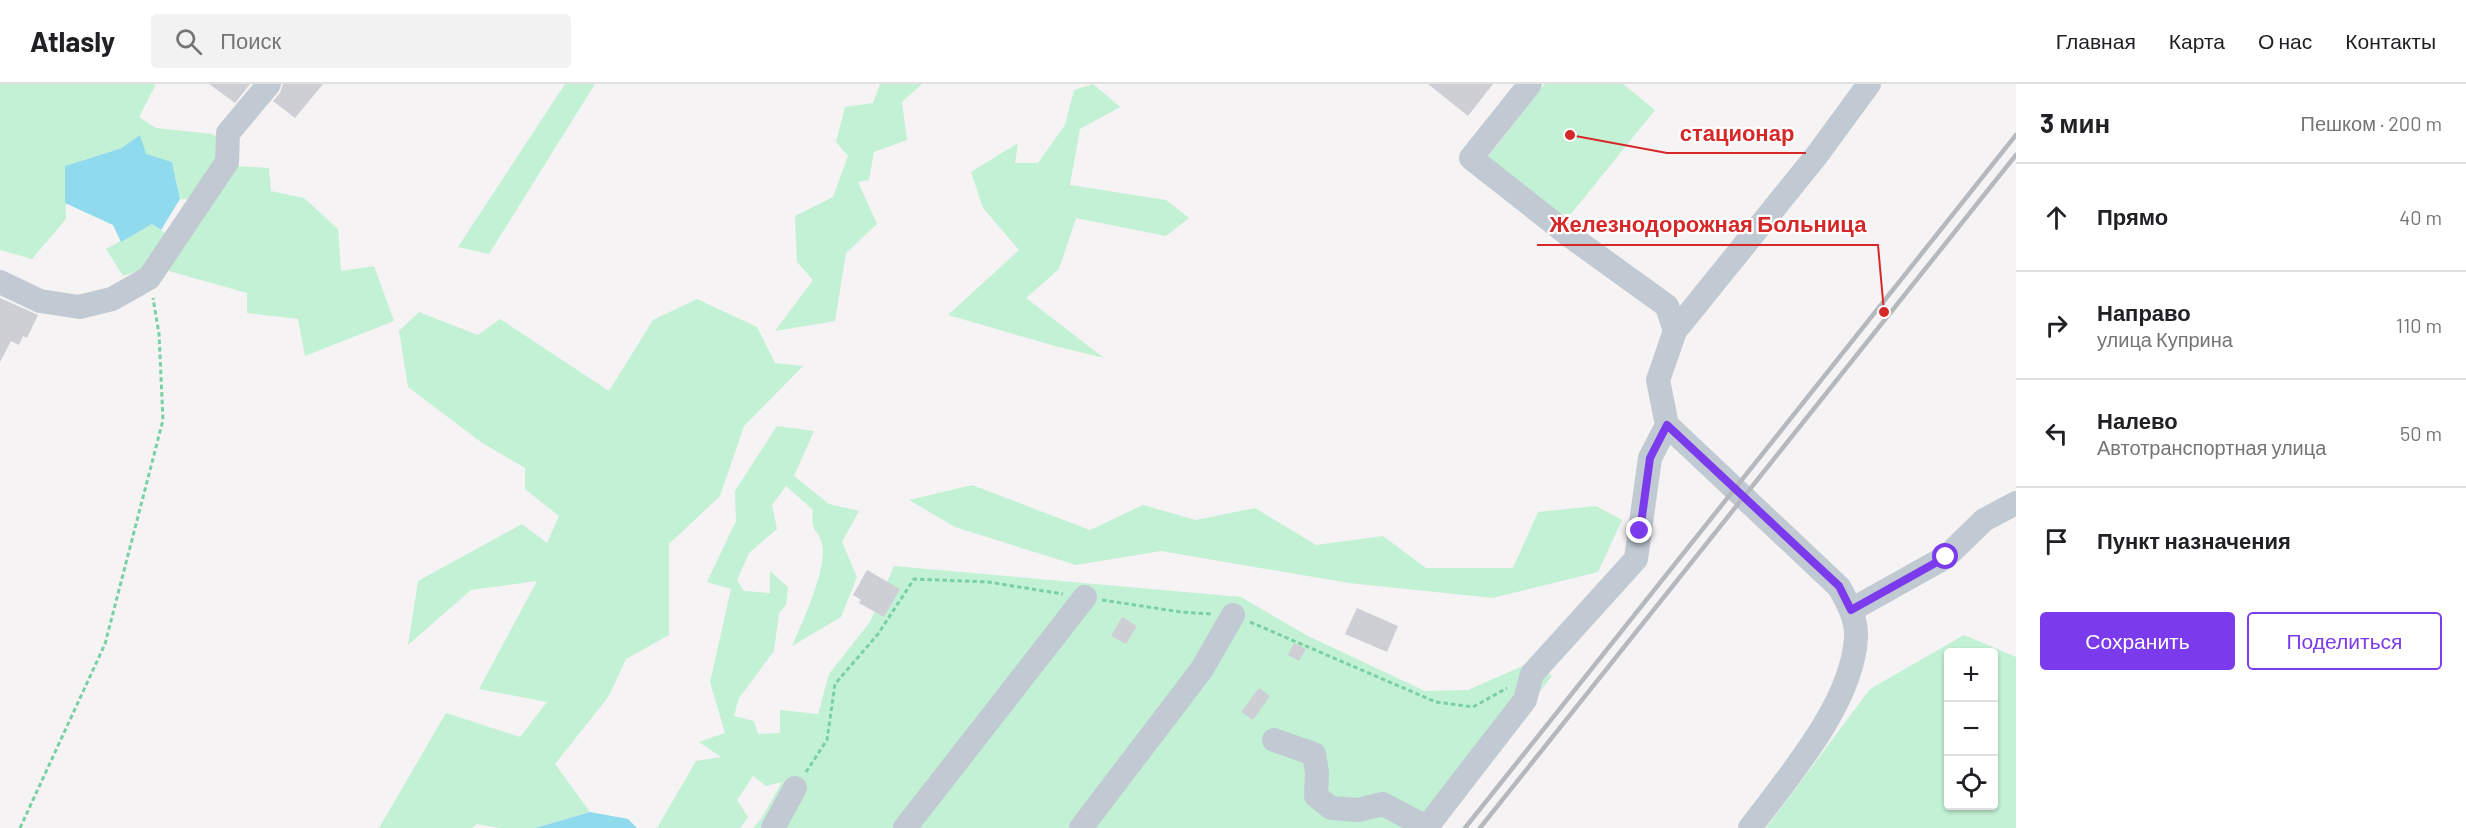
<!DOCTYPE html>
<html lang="ru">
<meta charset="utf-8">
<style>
body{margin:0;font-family:Barlow,sans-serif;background:#f2f2f2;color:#202124}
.controls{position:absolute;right:18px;bottom:18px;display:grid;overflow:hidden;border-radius:6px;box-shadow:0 2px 4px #0004}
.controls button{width:54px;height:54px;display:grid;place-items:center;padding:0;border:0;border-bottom:2px solid #e0e0e0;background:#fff;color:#202124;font:30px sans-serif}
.stop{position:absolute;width:18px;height:18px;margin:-14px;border:4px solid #7c3aed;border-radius:50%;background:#fff}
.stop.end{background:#7c3aed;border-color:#fff;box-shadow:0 2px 6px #0008}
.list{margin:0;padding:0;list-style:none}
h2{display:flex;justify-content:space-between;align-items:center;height:78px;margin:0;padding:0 24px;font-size:26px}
h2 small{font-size:20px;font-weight:400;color:#757577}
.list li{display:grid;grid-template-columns:39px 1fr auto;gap:18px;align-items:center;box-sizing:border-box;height:108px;padding:0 24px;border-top:2px solid #e0e0e0}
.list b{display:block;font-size:22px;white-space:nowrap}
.list p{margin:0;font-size:20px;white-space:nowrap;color:#757577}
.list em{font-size:20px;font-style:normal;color:#757577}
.actions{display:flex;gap:12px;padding:18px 24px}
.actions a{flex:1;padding:14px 0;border:2px solid #7c3aed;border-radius:6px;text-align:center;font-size:21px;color:#7c3aed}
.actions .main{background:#7c3aed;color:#fff}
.icon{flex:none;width:33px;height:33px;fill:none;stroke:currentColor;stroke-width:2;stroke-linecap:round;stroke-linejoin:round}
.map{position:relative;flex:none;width:2016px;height:744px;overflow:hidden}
header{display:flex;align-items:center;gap:36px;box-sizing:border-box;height:84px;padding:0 30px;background:#fff;border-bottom:2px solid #e0e0e0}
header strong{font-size:28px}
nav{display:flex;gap:33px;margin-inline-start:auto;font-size:21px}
.search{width:420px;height:54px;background:#f2f2f2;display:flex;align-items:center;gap:15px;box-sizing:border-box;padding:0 21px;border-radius:6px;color:#757577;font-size:22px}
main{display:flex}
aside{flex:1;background:#fff}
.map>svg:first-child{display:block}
</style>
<header>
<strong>Atlasly</strong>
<div class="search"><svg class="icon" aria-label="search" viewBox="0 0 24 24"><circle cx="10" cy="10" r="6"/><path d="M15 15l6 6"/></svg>Поиск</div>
<nav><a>Главная</a><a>Карта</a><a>О нас</a><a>Контакты</a></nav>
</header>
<main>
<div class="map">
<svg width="2016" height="744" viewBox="0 0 2016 744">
<rect width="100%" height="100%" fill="#f5f3f3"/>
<path fill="#c3f1d5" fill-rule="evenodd" d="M 0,0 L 156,0 L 139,33 L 156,44 L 212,50 L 232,60 L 222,81 L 269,84 L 271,107 L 304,114 L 338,145 L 341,187 L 374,182 L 394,237 L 305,272 L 298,235 L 247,229 L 247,209 L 151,182 L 123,192 L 106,165 L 152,140 L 178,158 L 203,116 L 180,115 L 172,78 L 122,64 L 65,82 L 66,135 L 32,175 L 0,166 Z
M 565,0 L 595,0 L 489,170 L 458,163 Z
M 880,0 L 922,0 L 902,18 L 907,56 L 874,68 L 869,96 L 858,98 L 877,140 L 846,169 L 835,237 L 775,247 L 813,196 L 797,178 L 795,132 L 833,113 L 848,72 L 836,58 L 845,23 L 873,19 Z
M 1093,0 L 1120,23 L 1080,45 L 1070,101 L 1166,116 L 1189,134 L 1166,152 L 1076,134 L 1059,185 L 1026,214 L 1104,274 L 1055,262 L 948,231 L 1019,166 L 983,124 L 971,88 L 1018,59 L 1015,79 L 1038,79 L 1065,41 L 1074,6 Z
M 1545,0 L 1623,0 L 1655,26 L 1571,130 L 1560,130 L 1487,74 Z
M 697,215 L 757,243 L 775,279 L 803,282 L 744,342 L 720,412 L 669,460 L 669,551 L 626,575 L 609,612 L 555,680 L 590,728 L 535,744 L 500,744 L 477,740 L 472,744 L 379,744 L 446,629 L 520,653 L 547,618 L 479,605 L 537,497 L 471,506 L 408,561 L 418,497 L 522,440 L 547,459 L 559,432 L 525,405 L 525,384 L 481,358 L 408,303 L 399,247 L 419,228 L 478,251 L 500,235 L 609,307 L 653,236 Z
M 777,342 L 814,347 L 794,392 L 829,420 L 859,427 L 842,458 L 857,493 L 841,533 L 792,562 C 802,540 828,482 822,460 C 818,443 810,450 813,426 L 786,402 L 772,421 L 777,445 L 749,469 L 737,496 L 744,507 L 770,509 L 770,487 L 788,503 L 786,521 L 779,529 L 774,567 L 739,614 L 734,632 L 754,637 L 758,650 L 780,649 L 780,626 L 818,630 L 829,590 L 870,538 L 894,482 L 1241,513 L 1308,552 L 1425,607 L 1468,606 L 1534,577 L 1552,592 L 1432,744 L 753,744 L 761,735 L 782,698 L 766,702 L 753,692 L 737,716 L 748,733 L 740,744 L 657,744 L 696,677 L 721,673 L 699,658 L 725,649 L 710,598 L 731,505 L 707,498 L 736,437 L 735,407 Z
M 972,401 L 1090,446 L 1143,421 L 1196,436 L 1255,424 L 1316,461 L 1383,452 L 1426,484 L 1513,484 L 1538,428 L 1596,422 L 1622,436 L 1598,488 L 1493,514 L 1349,499 L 1161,467 L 1076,481 L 955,443 L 909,416 Z
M 1964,551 L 2016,573 L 2016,744 L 1766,744 L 1870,605 ZM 1948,568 L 1994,568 L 1994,722 L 1948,722 Z"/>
<path fill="#90daee" d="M 140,51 L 146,70 L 172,78 L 180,115 L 161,146 L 152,140 L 121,158 L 113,141 L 65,119 L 65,82 L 122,64 Z
M 590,728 L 628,735 L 637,744 L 535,744 Z"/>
<path fill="#cdcfd5" d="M 209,0 L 250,0 L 235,19 Z
M 283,0 L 323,0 L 295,34 L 273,17 L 280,9 Z
M 1428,0 L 1493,0 L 1468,32 Z
M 0,214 L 38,231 L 27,254 L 23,252 L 19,261 L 11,257 L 0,278 Z
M 867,486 L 900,505 L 884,533 L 859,519 L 861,516 L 853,511 Z
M 1357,524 L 1398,542 L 1387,568 L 1345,550 Z
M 1122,533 L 1137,542 L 1126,560 L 1111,552 Z
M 1294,559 L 1306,565 L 1299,577 L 1288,571 Z
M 1259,604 L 1270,612 L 1253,636 L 1241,628 Z"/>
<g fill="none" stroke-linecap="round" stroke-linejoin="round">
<path stroke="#7ad0a6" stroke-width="3" stroke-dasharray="4.5 3" stroke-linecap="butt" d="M 1102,516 L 1181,528 L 1212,530
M 1250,538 L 1436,618 L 1473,623 L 1507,604
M 806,688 L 827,656 L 835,600 L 878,550 L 914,495 L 988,498 L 1063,510
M 20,744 L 105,560 L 163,336 L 159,250 L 153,214"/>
<path stroke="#c1cad2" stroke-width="24" d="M 1530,0 L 1471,74 L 1570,152 L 1667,222 L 1675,247
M 0,198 L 40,217 L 79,223 L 112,215 L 149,194 L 227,78 L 228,49 L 269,0
M 1667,341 L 1839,503 C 1848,519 1857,535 1856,554 C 1852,620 1788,693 1750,744
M 1851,526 L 1946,473 L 1984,436 L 2016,419
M 1274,656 L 1314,670 L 1317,689 L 1316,712 L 1331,724 L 1358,726 L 1383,720 L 1426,743
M 773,744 L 795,704
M 905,744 L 1085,513
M 1081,744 L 1202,585 L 1233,531
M 1426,744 L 1525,616 L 1532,590 L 1636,475 L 1650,374 L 1667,341 L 1658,296 L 1675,247 L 1817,71 L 1869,0"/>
<path stroke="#b5b8bd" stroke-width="4.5" d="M 1465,744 L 2016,51
M 1480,744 L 2016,71"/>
</g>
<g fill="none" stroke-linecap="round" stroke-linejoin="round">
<path stroke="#7c3aed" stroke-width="8" d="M 1640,447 L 1650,374 L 1667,341 L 1839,502 L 1851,526 L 1946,473"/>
</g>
<path fill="none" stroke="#d62828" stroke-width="2" d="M1570 51L1667 69H1806M1884 228L1878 161H1537"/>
<g fill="#d62828" stroke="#fff" stroke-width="2">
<circle cx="1570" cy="51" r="6"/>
<circle cx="1884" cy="228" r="6"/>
</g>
<g font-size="22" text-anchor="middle" font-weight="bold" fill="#d62828" stroke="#fff" stroke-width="4.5" stroke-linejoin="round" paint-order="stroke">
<text x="1737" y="57">стационар</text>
<text x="1708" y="148">Железнодорожная Больница</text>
</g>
</svg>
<div class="controls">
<button>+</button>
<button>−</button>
<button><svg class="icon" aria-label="locate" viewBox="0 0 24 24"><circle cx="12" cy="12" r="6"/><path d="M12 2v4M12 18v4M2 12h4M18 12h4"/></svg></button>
</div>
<div class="stop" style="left:1946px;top:473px"></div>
<div class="stop end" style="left:1640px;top:447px"></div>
</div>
<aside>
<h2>3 мин<small>Пешком · 200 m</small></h2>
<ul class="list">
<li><svg class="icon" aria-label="ahead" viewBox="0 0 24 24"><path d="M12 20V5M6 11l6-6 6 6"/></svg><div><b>Прямо</b></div><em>40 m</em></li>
<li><svg class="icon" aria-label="right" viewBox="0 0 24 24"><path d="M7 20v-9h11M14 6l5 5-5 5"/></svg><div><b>Направо</b><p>улица Куприна</p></div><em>110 m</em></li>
<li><svg class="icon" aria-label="left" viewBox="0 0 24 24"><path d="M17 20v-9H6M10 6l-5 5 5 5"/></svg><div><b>Налево</b><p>Автотранспортная улица</p></div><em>50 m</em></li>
<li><svg class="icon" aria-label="arrive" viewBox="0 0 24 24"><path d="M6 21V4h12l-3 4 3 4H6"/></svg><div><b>Пункт назначения</b></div></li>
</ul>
<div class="actions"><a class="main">Сохранить</a><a>Поделиться</a></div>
</aside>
</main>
